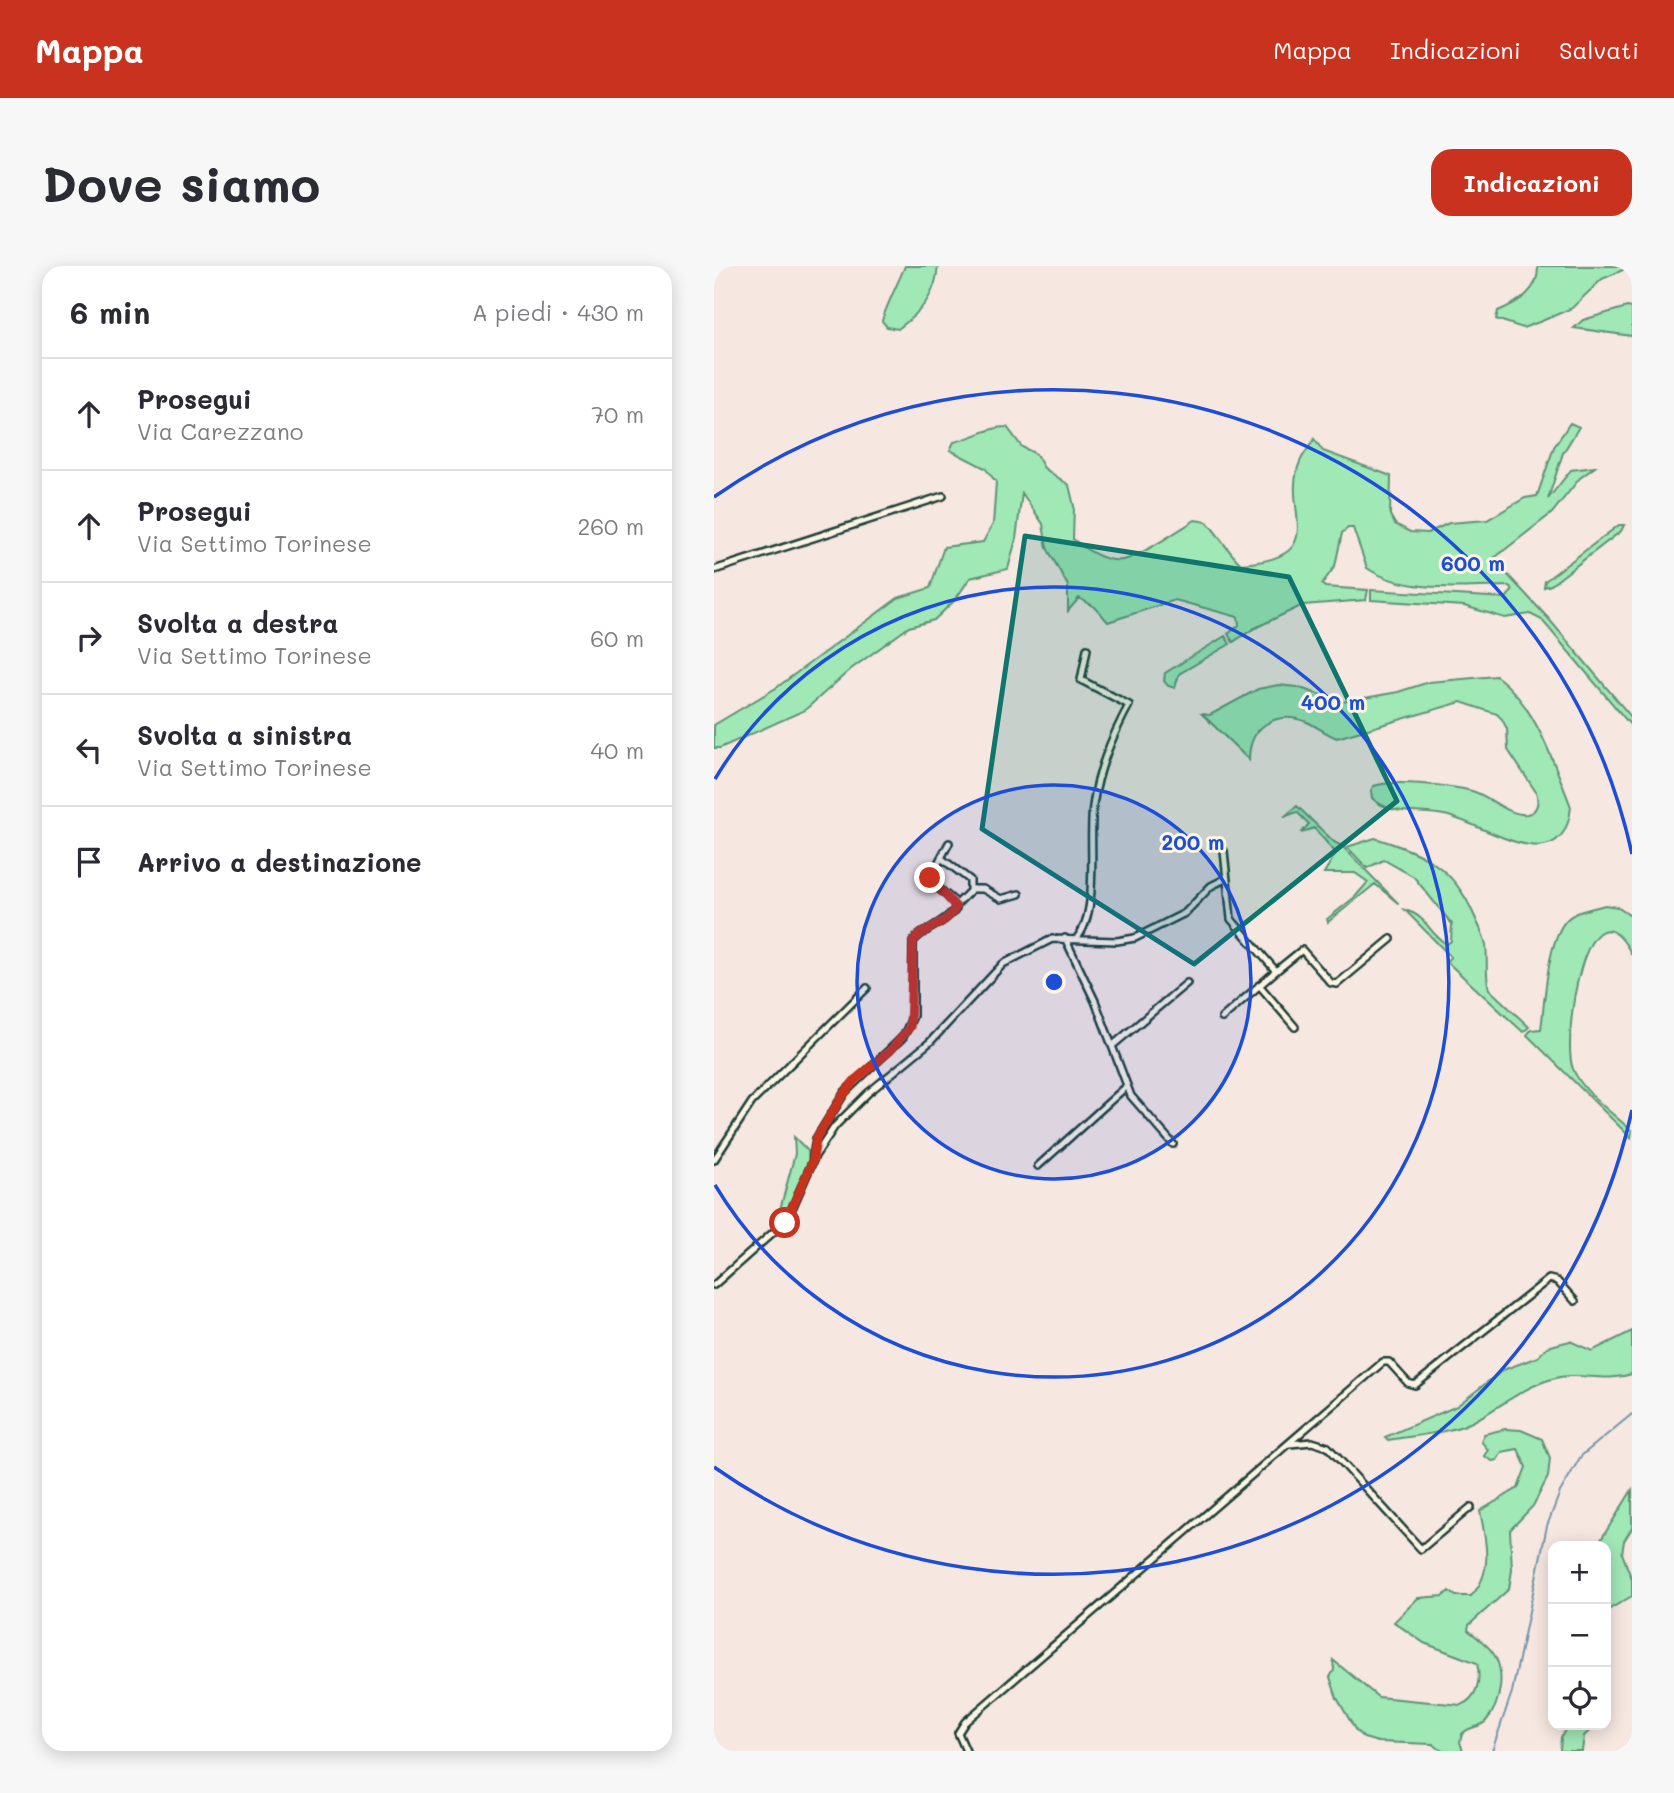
<!DOCTYPE html>
<html lang="it">
<meta charset="utf-8">
<style>
body{margin:0;font-family:Mali,sans-serif;background:#f7f7f7;color:#2b2b33}
.controls{position:absolute;right:21px;bottom:21px;display:grid;overflow:hidden;border-radius:14px;box-shadow:0 4px 18px #0003}
.controls button{width:63px;height:63px;display:grid;place-items:center;padding:0;border:0;border-bottom:2px solid #e1e1e2;background:#fff;color:#2b2b33;font:35px sans-serif}
.stop{position:absolute;width:21px;height:21px;margin:-16px;border:5px solid #c8321e;border-radius:50%;background:#fff}
.stop.end{background:#c8321e;border-color:#fff;box-shadow:0 2px 7px #0008}
.list{margin:0;padding:0;list-style:none}
h2{display:flex;justify-content:space-between;align-items:center;height:91px;margin:0;padding:0 28px;font-size:30px}
h2 small{font-size:23px;font-weight:400;color:#7c7c81}
.list li{display:grid;grid-template-columns:46px 1fr auto;gap:21px;align-items:center;box-sizing:border-box;height:112px;padding:0 28px;border-top:2px solid #e1e1e2}
.list b{display:block;font-size:26px;white-space:nowrap}
.list p{margin:0;font-size:23px;white-space:nowrap;color:#7c7c81}
.list em{font-size:23px;font-style:normal;color:#7c7c81}
.icon{flex:none;width:38px;height:38px;fill:none;stroke:currentColor;stroke-width:2;stroke-linecap:round;stroke-linejoin:round}
.map{position:relative;flex:none;width:918px;height:1485px;overflow:hidden;border-radius:21px}
header{display:flex;align-items:center;gap:42px;box-sizing:border-box;height:98px;padding:0 35px;background:#c8321e;color:#fff}
header strong{font-size:33px}
nav{display:flex;gap:38px;margin-inline-start:auto;font-size:24px}
.intro{display:flex;align-items:center;justify-content:space-between;box-sizing:border-box;height:168px;padding:0 42px}
h1{margin:0;font-size:49px}
.button{padding:18px 32px;border-radius:21px;background:#c8321e;color:#fff;font-size:24px;font-weight:700}
main{display:flex;gap:42px;padding:0 42px}
aside{flex:1;background:#fff;border-radius:21px;box-shadow:0 4px 18px #0003}
.map>svg:first-child{display:block}
</style>
<header>
<strong>Mappa</strong>
<nav><a>Mappa</a><a>Indicazioni</a><a>Salvati</a></nav>
</header>
<div class="intro"><h1>Dove siamo</h1><a class="button">Indicazioni</a></div>
<main>
<aside>
<h2>6 min<small>A piedi · 430 m</small></h2>
<ul class="list">
<li><svg class="icon" aria-label="ahead" viewBox="0 0 24 24"><path d="M12 20V5M6 11l6-6 6 6"/></svg><div><b>Prosegui</b><p>Via Carezzano</p></div><em>70 m</em></li>
<li><svg class="icon" aria-label="ahead" viewBox="0 0 24 24"><path d="M12 20V5M6 11l6-6 6 6"/></svg><div><b>Prosegui</b><p>Via Settimo Torinese</p></div><em>260 m</em></li>
<li><svg class="icon" aria-label="right" viewBox="0 0 24 24"><path d="M7 20v-9h11M14 6l5 5-5 5"/></svg><div><b>Svolta a destra</b><p>Via Settimo Torinese</p></div><em>60 m</em></li>
<li><svg class="icon" aria-label="left" viewBox="0 0 24 24"><path d="M17 20v-9H6M10 6l-5 5 5 5"/></svg><div><b>Svolta a sinistra</b><p>Via Settimo Torinese</p></div><em>40 m</em></li>
<li><svg class="icon" aria-label="arrive" viewBox="0 0 24 24"><path d="M6 21V4h12l-3 4 3 4H6"/></svg><div><b>Arrivo a destinazione</b></div></li>
</ul>
</aside>
<div class="map">
<svg width="918" height="1485" viewBox="0 0 918 1485">
<rect width="100%" height="100%" fill="#f6e7e1"/>
<filter id="ink" filterUnits="userSpaceOnUse"><feTurbulence type="fractalNoise" baseFrequency=".0143" numOctaves="2"/><feDisplacementMap in="SourceGraphic" scale="14" xChannelSelector="R" yChannelSelector="G"/><feConvolveMatrix kernelMatrix="1 2 1 2 8 2 1 2 1" color-interpolation-filters="sRGB"/></filter>
<g filter="url(#ink)">
<path fill="#a0e8b6" stroke="#609275" stroke-width="2" d="M 191,0 L 224,0 C 222,29 207,46 184,63 L 173,61 L 168,55 C 169,47 187,10 191,0 Z
M 824,0 L 918,0 L 888,13 L 858,42 L 828,55 L 809,62 L 782,53 L 784,45 C 805,36 825,25 824,0 Z
M 913,41 L 918,42 L 918,70 L 860,62 L 869,54 Z
M 856,157 L 865,161 L 849,187 L 834,233 L 857,204 L 881,201 L 866,212 L 838,247 L 779,293 L 834,352 L 918,452 L 918,461 L 828,354 L 816,348 L 791,352 L 750,340 L 657,334 L 657,324 L 792,332 L 799,324 L 795,320 C 751,321 691,328 653,302 L 639,262 L 634,262 L 628,267 L 621,300 L 608,318 L 611,321 L 654,324 L 652,334 L 589,339 L 541,362 L 519,376 L 514,368 L 525,359 L 524,351 L 461,334 L 394,356 L 381,341 L 365,332 L 354,345 L 354,320 L 333,282 L 329,258 L 308,227 L 302,273 L 294,303 L 256,312 L 241,334 L 220,354 L 195,361 L 137,403 L 91,444 L 6,482 L 0,482 L 0,459 L 62,422 L 184,332 L 216,322 L 230,281 L 269,276 L 279,258 L 282,216 L 271,202 L 236,184 L 240,176 C 259,172 274,161 293,161 L 308,181 L 322,188 L 330,202 L 355,219 L 360,240 L 359,273 C 371,283 392,297 409,294 C 426,291 465,264 481,254 L 493,256 C 506,270 513,285 527,298 C 621,291 565,244 586,196 C 589,188 596,181 600,173 L 609,185 L 677,210 L 676,249 L 681,258 L 696,266 L 714,267 L 735,257 L 773,254 L 811,232 L 823,230 L 840,181 Z
M 905,259 L 910,259 L 907,265 L 837,319 L 830,321 L 831,315 Z
M 511,370 L 516,378 L 465,408 L 461,422 L 454,420 L 450,415 L 451,407 Z
M 782,410 C 821,438 840,497 857,541 C 849,619 769,556 730,549 C 706,544 676,550 658,532 L 657,524 L 660,520 C 678,513 739,520 758,525 C 776,530 794,550 813,548 C 824,546 825,535 822,526 L 794,484 L 793,463 L 788,453 L 783,448 L 747,436 L 623,472 C 612,468 604,461 593,456 C 562,444 535,460 535,494 L 488,448 L 496,449 L 544,423 L 564,419 L 583,421 L 628,436 L 684,426 L 715,416 Z
M 583,540 L 620,576 L 628,580 L 685,638 L 661,618 L 614,656 L 613,653 L 641,631 L 654,616 L 641,607 L 610,607 L 622,587 L 600,562 L 587,567 L 595,558 L 583,546 L 570,551 Z
M 661,572 C 709,587 739,600 760,649 C 764,658 770,669 772,679 C 774,694 771,708 775,723 L 815,761 L 809,766 L 732,695 L 737,691 L 691,644 C 715,651 714,668 733,678 L 737,675 L 738,658 L 700,611 L 670,594 L 653,602 L 633,581 Z
M 891,639 L 903,641 L 918,651 L 918,689 C 873,601 847,773 859,803 C 869,827 900,848 918,865 L 917,872 L 813,769 L 817,764 L 827,763 C 831,736 833,662 859,649 C 868,644 881,642 891,639 Z
M 80,871 L 94,885 C 97,913 76,945 60,966 L 81,888 Z
M 918,1065 L 918,1108 C 890,1117 864,1105 838,1113 C 809,1121 785,1142 758,1156 C 733,1168 701,1169 674,1174 L 671,1171 L 743,1140 L 789,1104 L 824,1091 L 833,1081 L 856,1075 L 878,1085 Z
M 791,1163 L 807,1164 L 828,1173 L 836,1192 L 834,1211 L 819,1240 L 796,1264 L 798,1304 L 795,1323 L 755,1359 L 754,1364 C 762,1371 773,1378 779,1387 C 792,1405 787,1438 772,1455 C 766,1462 755,1460 748,1468 L 746,1476 L 749,1485 L 728,1485 L 719,1478 L 664,1476 L 650,1472 L 642,1465 L 623,1432 L 616,1411 L 620,1404 L 619,1394 L 664,1431 L 747,1439 C 764,1432 767,1413 763,1397 L 710,1377 L 680,1356 L 704,1332 L 729,1330 L 735,1325 L 742,1330 L 757,1330 C 780,1306 772,1275 766,1245 L 804,1222 L 812,1201 L 804,1183 L 788,1186 L 783,1194 L 778,1195 L 770,1190 L 774,1184 L 767,1175 L 770,1168 Z
M 918,1224 L 918,1262 L 910,1275 L 908,1287 L 918,1314 L 918,1330 L 892,1345 L 892,1280 L 883,1280 Z
M 854,1459 L 882,1459 L 870,1470 L 868,1485 L 846,1485 L 847,1471 Z"/>
<g fill="none" stroke-linecap="round" stroke-linejoin="round">
<path stroke="#7596a8" stroke-width="2" d="M 778,1485 L 798,1426 L 833,1260 L 846,1226 L 867,1190 L 918,1148"/>
<g stroke="#1f3d34" stroke-width="10">
<path id="street" d="M 0,304 L 229,230
M 227,592 L 256,614 L 256,625 L 242,639
M 257,623 L 269,623 L 287,633 L 305,628
M 351,672 L 381,735 L 417,830 L 459,878
M 363,672 C 386,644 374,576 379,540 C 384,503 398,471 415,439 L 367,414 L 373,383
M 562,705 L 588,684 L 617,717 L 623,718 L 677,673
M 545,719 L 581,761
M 508,752 L 562,705 L 517,653 L 510,585
M 398,780 L 473,717
M 99,891 L 102,873 L 131,826 L 189,771 L 199,750 L 199,676 C 206,664 230,659 242,642 L 240,635 L 217,616 L 216,612 L 235,577
M 0,894 L 38,836 L 153,722
M 324,900 L 413,820
M 0,1019 L 73,954 L 101,890 L 121,860 L 154,827 L 216,776 L 289,698 L 338,673 L 403,675 L 421,672 L 471,647 L 497,620 L 511,613
M 576,1178 L 598,1176 L 614,1181 L 707,1283 L 757,1241
M 252,1485 L 244,1467 L 251,1456 L 669,1096 L 675,1096 L 694,1117 L 701,1119 L 835,1013 L 843,1015 L 861,1035"/>
</g>
<use href="#street" stroke="#fcf5e5" stroke-width="5"/>
</g>
</g>
<g fill="none" stroke-linecap="round" stroke-linejoin="round" filter="url(#ink)">
<path stroke="#c8321e" stroke-width="9" d="M 71,957 L 99,894 L 102,873 L 127,832 L 141,814 L 177,784 L 196,761 L 199,676 C 207,662 232,660 242,641 L 216,612"/>
</g>
<path fill="#0f766e" fill-opacity="0.2" stroke="#0f766e" stroke-width="5" stroke-linejoin="round" d="M 311,270 L 575,311 L 683,535 L 480,698 L 268,563 Z"/>
<circle cx="340" cy="716" r="197" fill="#1d4ed8" fill-opacity=".12"/>
<g fill="none" stroke="#1d4ed8" stroke-width="3.5">
<circle cx="340" cy="716" r="197"/>
<path d="M1 513A395 395 0 1 1 1 919"/>
<path d="M918 844A592 592 0 0 1 0 1201M0 231A592 592 0 0 1 918 588"/>
</g>
<circle cx="340" cy="716" r="10" fill="#1d4ed8" stroke="#fcf5e5" stroke-width="3.5"/>
<g font-size="21" text-anchor="middle" font-weight="bold" fill="#1d4ed8" stroke="#fcf5e5" stroke-width="6" stroke-linejoin="round" paint-order="stroke">
<text x="759" y="305">600 m</text>
<text x="619" y="444">400 m</text>
<text x="479" y="584">200 m</text>
</g>
</svg>
<div class="controls">
<button>+</button>
<button>−</button>
<button><svg class="icon" aria-label="locate" viewBox="0 0 24 24"><circle cx="12" cy="12" r="6"/><path d="M12 2v4M12 18v4M2 12h4M18 12h4"/></svg></button>
</div>
<div class="stop" style="left:71px;top:957px"></div>
<div class="stop end" style="left:216px;top:612px"></div>
</div>
</main>
